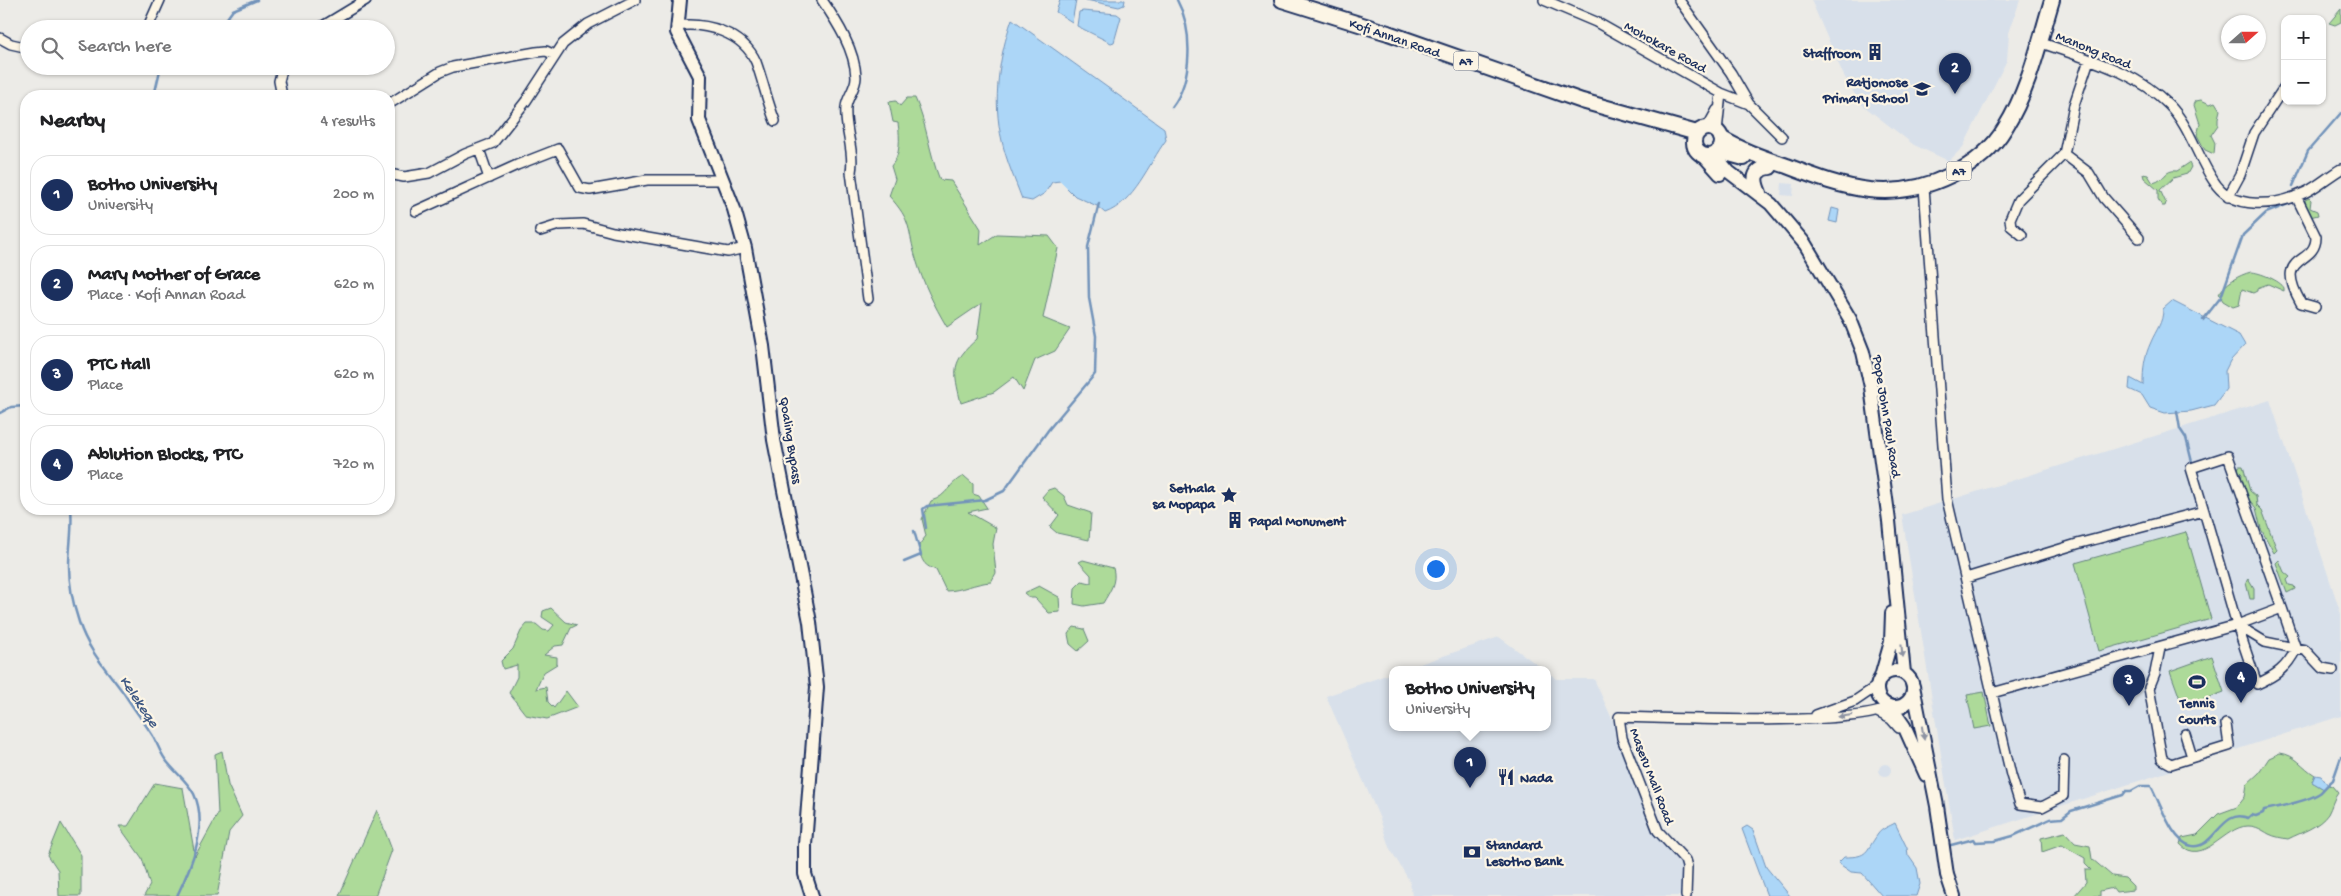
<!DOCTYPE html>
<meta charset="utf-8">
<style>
body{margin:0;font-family:"Gochi Hand",sans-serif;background:#f6f6f6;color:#202124}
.controls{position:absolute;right:15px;top:15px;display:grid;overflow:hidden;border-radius:10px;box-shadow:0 1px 4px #0004}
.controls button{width:45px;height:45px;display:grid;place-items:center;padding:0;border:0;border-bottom:1px solid #e0e0e0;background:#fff;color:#202124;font:25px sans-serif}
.compass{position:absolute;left:2221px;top:15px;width:45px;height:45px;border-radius:50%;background:#fff;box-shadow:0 1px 4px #0004;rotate:69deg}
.you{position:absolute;left:1435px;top:568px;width:18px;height:18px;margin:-12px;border:4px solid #fff;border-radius:50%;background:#1a73e8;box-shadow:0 0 0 8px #1a73e833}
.badge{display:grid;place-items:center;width:32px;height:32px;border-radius:50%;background:#1b2f5e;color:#fff;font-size:16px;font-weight:700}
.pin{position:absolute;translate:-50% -41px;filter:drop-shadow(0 1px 2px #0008)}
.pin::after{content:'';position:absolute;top:26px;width:18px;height:15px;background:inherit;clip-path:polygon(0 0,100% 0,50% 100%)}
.popup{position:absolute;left:1389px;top:666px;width:162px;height:65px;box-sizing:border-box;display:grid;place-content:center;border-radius:10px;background:#fff;filter:drop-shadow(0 1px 4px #0005);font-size:16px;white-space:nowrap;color:#757577}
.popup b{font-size:19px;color:#202124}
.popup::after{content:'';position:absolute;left:50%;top:100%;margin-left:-10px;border:10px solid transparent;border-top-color:#fff}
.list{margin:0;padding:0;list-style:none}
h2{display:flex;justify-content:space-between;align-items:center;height:65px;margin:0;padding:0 20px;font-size:21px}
h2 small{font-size:16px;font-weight:400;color:#757577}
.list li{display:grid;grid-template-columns:32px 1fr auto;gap:15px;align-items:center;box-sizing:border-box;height:80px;margin:0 10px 10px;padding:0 10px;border:1px solid #e0e0e0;border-radius:20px}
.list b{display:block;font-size:19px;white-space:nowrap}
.list p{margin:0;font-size:16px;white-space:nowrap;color:#757577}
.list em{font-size:16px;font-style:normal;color:#757577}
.icon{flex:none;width:28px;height:28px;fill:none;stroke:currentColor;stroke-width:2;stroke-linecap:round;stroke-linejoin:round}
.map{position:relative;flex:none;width:2341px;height:896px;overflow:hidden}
.search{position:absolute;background:#fff;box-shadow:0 1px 4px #0004;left:20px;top:20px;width:375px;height:55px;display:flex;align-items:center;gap:12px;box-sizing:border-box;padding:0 18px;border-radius:28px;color:#757577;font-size:19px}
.panel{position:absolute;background:#fff;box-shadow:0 1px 4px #0004;left:20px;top:90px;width:375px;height:425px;border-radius:20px}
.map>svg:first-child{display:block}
</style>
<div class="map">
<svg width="2341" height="896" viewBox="0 0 2341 896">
<rect width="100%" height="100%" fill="#ecebe7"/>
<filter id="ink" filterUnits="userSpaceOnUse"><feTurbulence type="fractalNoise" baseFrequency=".02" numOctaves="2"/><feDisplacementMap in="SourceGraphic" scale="10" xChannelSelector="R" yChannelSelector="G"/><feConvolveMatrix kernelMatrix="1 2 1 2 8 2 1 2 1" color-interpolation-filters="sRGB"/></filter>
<g filter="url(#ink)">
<path fill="#d8e0ea" d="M 1811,0 L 2020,0 L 2009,33 L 2007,60 L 1963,147 L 1949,161 L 1914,145 L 1860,103 L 1843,74 Z
M 1782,183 L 1794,184 L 1793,196 L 1781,195 Z
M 2270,400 L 2341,614 L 2341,716 L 1955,840 L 1902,515 Z
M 1499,637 L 1543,669 L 1405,669 Z
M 1548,672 L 1556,679 L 1594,679 L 1645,792 L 1659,832 L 1690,859 L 1688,896 L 1412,896 L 1410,882 L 1389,847 L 1380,819 L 1326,696 L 1392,673 L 1392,727 L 1548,727 Z
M1879 770a6 6 0 1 1 12 0a6 6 0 1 1-12 0Z"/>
<path fill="#adda99" stroke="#64847c" d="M 2341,9 L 2341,22 L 2335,25 L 2329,23 Z
M 907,98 L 915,98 C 927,124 929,153 940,180 L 951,181 L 981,229 L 980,245 L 997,234 L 1049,236 L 1058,248 L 1043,318 L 1070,329 L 1055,351 L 1035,360 L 1023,391 L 1014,377 L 994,392 L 961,403 C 953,370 951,362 977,339 L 982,303 L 947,327 C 934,305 923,283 916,259 C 907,229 913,222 889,196 L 895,179 L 891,166 C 901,155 900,138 898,123 L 893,122 L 889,102 L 896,101 L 900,106 Z
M 2201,100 L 2210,104 L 2215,102 L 2220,110 L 2218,118 L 2218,125 L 2211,135 L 2215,143 L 2214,154 L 2205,150 L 2197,135 L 2200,124 L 2194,105 L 2196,101 Z
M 2189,163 L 2191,167 L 2187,174 L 2173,178 L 2160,190 L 2166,203 L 2165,206 L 2162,206 L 2158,199 L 2158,190 L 2144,178 L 2143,174 L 2148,175 L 2153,183 C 2166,180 2164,169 2177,171 Z
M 2309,198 L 2311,200 L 2310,208 L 2317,211 L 2318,215 L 2310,217 L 2305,207 L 2305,200 Z
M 2251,272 C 2259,272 2281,281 2284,288 L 2284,291 L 2268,284 L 2257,288 L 2257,291 L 2253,293 L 2242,289 L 2239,305 L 2233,307 L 2223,301 L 2219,294 C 2225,283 2239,275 2251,272 Z
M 2239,466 L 2243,466 L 2250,491 L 2256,496 L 2257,505 L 2262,510 L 2277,550 L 2274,553 L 2261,529 L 2256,508 L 2246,496 L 2241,482 L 2242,474 L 2238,470 Z
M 964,476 L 973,484 L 973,494 L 979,496 L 987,508 L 968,512 L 996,528 L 993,544 L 996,573 L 991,582 C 975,583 961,591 946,591 L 936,570 C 922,565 921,559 919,545 L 926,536 L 922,519 L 931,501 C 948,496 949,482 964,476 Z
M 1054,488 L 1064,496 L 1068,505 L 1091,513 L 1089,540 L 1057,533 L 1050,527 L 1059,515 L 1042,497 L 1048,490 Z
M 2186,532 L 2211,619 L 2099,651 L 2075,563 Z
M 1083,560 L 1113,568 C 1117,582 1110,591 1103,603 L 1084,606 L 1074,604 L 1075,588 L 1082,581 L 1091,583 L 1091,575 L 1079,562 Z
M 2279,560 L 2284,572 L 2290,577 L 2287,580 L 2289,585 L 2294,586 L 2295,589 L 2287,593 L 2276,563 Z
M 2248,578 L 2254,588 L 2254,599 L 2250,599 L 2246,583 Z
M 1039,586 L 1059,597 L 1060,612 L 1049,613 L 1035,598 L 1030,598 L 1024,593 Z
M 551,608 L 566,622 L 577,625 L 571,628 L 563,645 L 555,646 L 544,655 L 557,657 L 557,664 L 544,672 L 536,689 L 546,687 L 548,702 L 554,708 L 566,691 L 578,707 L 547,719 L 526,715 L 509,693 L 517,677 L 517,665 L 503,669 L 501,661 L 513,649 L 521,631 L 527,624 L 536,624 L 543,630 L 549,631 L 554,625 L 542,617 L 543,611 Z
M 1074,627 L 1084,629 L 1089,641 L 1078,651 L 1070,644 L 1068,634 Z
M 2212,656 L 2224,692 L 2183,707 L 2170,671 Z
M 1984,692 L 1991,726 L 1974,729 L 1967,695 Z
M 222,751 L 228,785 L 242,816 L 229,832 L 217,896 L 144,896 L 150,885 L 142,858 L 119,826 L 128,826 L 155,783 L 183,788 L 195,856 L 218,814 L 215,754 Z
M 2280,753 C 2296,755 2302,767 2315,775 L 2312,782 L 2324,789 L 2328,785 L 2332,786 L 2338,793 C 2333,799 2332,807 2328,814 C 2319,827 2302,832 2288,839 C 2282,838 2275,837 2269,834 C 2262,830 2257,826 2248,826 C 2224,826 2203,868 2180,844 L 2182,838 L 2197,835 L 2218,814 L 2237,807 L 2245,797 L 2247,784 L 2259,773 L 2269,758 Z
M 377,810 L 392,850 L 375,896 L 339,896 Z
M 61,823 L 81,855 L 81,896 L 59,896 L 58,870 L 48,855 Z
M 2065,832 L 2075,843 L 2090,846 L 2092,859 L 2112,876 L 2125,878 L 2133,886 L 2133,890 L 2116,892 L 2113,888 L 2100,891 L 2100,896 L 2074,896 L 2086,882 L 2085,870 L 2091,870 L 2085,864 L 2085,858 L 2062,845 L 2042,852 L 2041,838 Z"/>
<path fill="#acd6f7" stroke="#7293ba" d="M 1060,0 L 1076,0 L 1072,22 L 1056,12 Z
M 1086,0 L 1125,0 L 1124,5 L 1119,7 Z
M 1083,11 L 1117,14 L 1121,17 L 1114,42 L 1111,43 L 1077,26 L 1079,12 Z
M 1012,19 L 1164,128 L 1166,140 C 1149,163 1134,203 1105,213 L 1097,206 L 1075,196 L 1060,181 L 1052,182 L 1045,193 L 1032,201 L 1022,199 C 1015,180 1006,160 1002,141 C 992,100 999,57 1012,19 Z
M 1832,208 L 1839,210 L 1837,223 L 1829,221 Z
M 2172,301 L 2239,335 L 2245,345 L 2230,361 L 2225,371 L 2226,389 L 2214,405 L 2191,411 L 2165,413 L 2150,408 L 2142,395 L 2129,389 L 2130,378 L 2143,385 C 2143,369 2144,357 2151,342 C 2156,330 2163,323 2163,309 Z
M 2315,775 L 2321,776 L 2328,785 L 2324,789 L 2312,782 Z
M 1895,823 L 1907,848 L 1908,855 L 1917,868 L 1920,884 L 1916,896 L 1882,896 L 1862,873 L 1851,872 L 1838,863 L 1844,857 C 1869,857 1865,852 1878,834 C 1881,829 1890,826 1895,823 Z
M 1747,826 L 1753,830 L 1766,867 L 1790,896 L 1767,896 L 1742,829 Z"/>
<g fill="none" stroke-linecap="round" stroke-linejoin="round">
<path stroke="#7293ba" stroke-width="2.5" d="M 219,29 L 233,10 L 257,0
M 154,96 L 161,66
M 1172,107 C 1193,80 1193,29 1177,0
M 2293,186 L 2308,151 L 2341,113
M 2203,320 L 2221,297 L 2243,235 L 2266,213 L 2288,204
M 2177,411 L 2180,429 L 2186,438 L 2192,462
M 0,413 L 11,407 L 26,406
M 71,509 C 73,528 69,546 69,566 C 69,584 73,604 79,622 C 88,651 108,671 125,695 C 134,709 144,722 153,736 C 157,743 160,752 165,759 C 174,772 187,780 194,794 C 209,826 191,867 177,896
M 926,528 L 923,509 L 927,506 L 985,500 L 1004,491 L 1049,429 L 1095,374 L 1096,336 L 1089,298 L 1088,247 L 1099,203
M 904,562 L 921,555 L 914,531
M 1951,845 L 1974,839 L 1976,842 L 1995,841 L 2013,836 L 2050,819 L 2062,818 L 2071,811 L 2123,795 L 2126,791 L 2131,791 L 2140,786 L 2151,786 C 2160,802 2172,843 2192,846 C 2215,849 2222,807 2248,818 L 2251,815 L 2256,816 L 2263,813 L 2264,810 C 2275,808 2316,799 2322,791 C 2326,787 2328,784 2333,780 L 2341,757"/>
<g stroke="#1b2f5e" stroke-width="12">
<path id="street" d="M 822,0 C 837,22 855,50 856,77 C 856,88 847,97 846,107 C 844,129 855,150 851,172 L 868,299
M 1544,0 L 1596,22 L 1721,93 L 1749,104
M 1679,0 L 1731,73 L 1749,104 L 1782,137
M 676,26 C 705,22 743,32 756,62 C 763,81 767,101 775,121
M 147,29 L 160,0
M 318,29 L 366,0
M 0,38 L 11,44 L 29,48
M 2039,42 C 2083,58 2135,70 2169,105 C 2189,125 2197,156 2213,180 C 2232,212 2277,206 2306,192 C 2318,186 2329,176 2341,169
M 282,96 L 279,81 L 283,66
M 389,104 L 440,72 L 453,67 L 536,52 L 546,51 L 555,55
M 1707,128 L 1717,110
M 1717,131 L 1721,93
M 479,149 L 489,178
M 2064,154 L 2089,173 L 2104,198 L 2139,238
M 389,174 L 404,177 L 429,173 L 465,154 L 493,143 L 526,101 L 563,44 L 588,24 L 635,0
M 1924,187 L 1947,499 L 1992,693 L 2237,625 L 2204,511 L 2077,544 L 1966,578
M 2296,196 L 2316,237 C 2316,267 2272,252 2301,303 L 2315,307
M 2228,197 L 2240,175 L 2254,133 L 2285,86
M 416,211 L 517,165 L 558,149 L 580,188 L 590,190 L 647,180 L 722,180
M 540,231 L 559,225 L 583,224 L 613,232 L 728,252 L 745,248
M 2022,235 L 2011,226 L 2010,219 L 2018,200 L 2064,154 L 2074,105 L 2089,60
M 2204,511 L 2191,468 L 2228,456 L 2282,608 L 2237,625
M 2237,625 L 2257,684 C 2275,676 2287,668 2296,649 L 2282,608
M 2237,625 L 2265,642 L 2305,650 L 2322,668 L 2333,670
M 2160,648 L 2155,673 L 2149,688 L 2162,759 L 2171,764 L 2229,746 L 2226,724
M 1992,693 L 2011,775 L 2020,804 L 2042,807 L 2063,796 L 2064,760
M 1877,712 L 1891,719 L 1899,728
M 1816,715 L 1855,701 L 1877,686
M 2185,734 L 2192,757
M 1686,896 L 1687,867 L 1685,860 L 1658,831 L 1622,738 L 1619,717 C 1660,718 1868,727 1889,706"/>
</g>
<g stroke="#1b2f5e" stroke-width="16">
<path id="secondary" d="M 680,0 L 677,32 L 700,76 L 699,120 L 734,209 L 745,248 L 763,346 L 774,440 L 810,622 L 817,687 L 805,845 L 805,874 L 812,896
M 1714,154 L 1729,172 L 1771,204 L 1805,244 L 1850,319 L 1863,352 L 1871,387 L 1889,521 L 1904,673
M 1703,155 L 1720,174
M1877 689a18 18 0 1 1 36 0a18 18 0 1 1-36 0Z
M 1881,677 L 1891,642 L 1892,613
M 1913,686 L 1937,806 L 1947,875 L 1954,896
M 1890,706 L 1904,726 L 1926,775"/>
</g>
<g stroke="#1b2f5e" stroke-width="18">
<path id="primary" d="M 1282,0 L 1388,33 L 1582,101 L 1697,133
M1694 142a14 14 0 1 1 28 0a14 14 0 1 1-28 0Z
M 1721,138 C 1742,151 1764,158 1787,166 C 1846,189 1892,204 1951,175 C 1974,164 1992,150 2005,128 C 2029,90 2039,43 2052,0
M 1718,151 L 1744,158
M 1759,193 C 1753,179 1753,170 1770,167"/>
</g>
<use href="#street" stroke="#fcf5e5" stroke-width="9"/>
<use href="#secondary" stroke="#fcf5e5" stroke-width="12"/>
<use href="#primary" stroke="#fcf5e5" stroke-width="14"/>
</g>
<defs><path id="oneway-solid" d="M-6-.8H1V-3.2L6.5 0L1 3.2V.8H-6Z" transform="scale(1.25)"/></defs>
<g fill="#8c92a2">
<use href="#oneway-solid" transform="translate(1902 651) rotate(85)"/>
<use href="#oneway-solid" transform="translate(1845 716) rotate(173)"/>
<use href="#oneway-solid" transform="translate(1923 733) rotate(81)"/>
</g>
</g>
<defs>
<g id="building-bare" transform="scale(1.35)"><path d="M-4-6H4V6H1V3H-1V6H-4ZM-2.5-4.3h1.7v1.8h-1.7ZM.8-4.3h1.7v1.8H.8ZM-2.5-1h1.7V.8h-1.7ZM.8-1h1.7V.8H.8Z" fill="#1b2f5e" stroke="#fcf5e5" stroke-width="2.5" paint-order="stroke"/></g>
<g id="school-bare" transform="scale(1.35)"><path d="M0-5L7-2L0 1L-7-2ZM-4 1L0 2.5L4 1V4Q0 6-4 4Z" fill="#1b2f5e" stroke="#fcf5e5" stroke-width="2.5" paint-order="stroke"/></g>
<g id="sight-bare" transform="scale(1.35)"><path d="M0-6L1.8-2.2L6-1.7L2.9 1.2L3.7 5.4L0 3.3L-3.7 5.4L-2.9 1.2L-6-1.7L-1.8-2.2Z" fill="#1b2f5e" stroke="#fcf5e5" stroke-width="2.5" paint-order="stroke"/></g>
<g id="stadium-bare" transform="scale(1.35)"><path d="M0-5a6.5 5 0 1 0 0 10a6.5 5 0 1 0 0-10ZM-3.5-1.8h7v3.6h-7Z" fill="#1b2f5e" stroke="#fcf5e5" stroke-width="2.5" paint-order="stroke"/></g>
<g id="restaurant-bare" transform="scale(1.35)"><path d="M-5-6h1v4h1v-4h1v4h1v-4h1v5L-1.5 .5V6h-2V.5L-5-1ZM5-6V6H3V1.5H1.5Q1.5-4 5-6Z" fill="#1b2f5e" stroke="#fcf5e5" stroke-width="2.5" paint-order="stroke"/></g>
<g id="bank-bare" transform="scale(1.35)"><path d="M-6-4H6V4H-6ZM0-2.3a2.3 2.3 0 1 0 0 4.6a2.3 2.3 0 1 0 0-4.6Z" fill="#1b2f5e" stroke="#fcf5e5" stroke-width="2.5" paint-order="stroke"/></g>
</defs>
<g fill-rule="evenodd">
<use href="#building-bare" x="1875" y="52"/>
<use href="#school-bare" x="1922" y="89"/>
<use href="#sight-bare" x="1229" y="495"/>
<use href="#building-bare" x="1235" y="520"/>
<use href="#stadium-bare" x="2197" y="682"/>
<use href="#restaurant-bare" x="1506" y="777"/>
<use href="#bank-bare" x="1472" y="852"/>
</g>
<g text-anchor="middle" stroke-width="4.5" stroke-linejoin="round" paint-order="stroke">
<g fill="#fcf5e5" stroke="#5e6a86" stroke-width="1">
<rect x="1453.5" y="51.5" width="25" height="19" rx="4"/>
<rect x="1946.5" y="161.5" width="25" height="19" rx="4"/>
</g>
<g font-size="12" font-weight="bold" fill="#1b2f5e">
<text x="1466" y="65">A7</text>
<text x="1959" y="175">A7</text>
</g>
<g font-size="14" fill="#1b2f5e" stroke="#fcf5e5">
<text transform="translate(1395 37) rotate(19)" y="5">Kofi Annan Road</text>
<text transform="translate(1666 46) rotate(29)" y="5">Mohokare Road</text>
<text transform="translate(2094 49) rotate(22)" y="5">Manong Road</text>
<text transform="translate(1888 416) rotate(81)" y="5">Pope John Paul Road</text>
<text transform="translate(792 440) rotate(81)" y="5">Qoaling Bypass</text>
<text transform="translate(1653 776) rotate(69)" y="5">Maseru Mall Road</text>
</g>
<g font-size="14" font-weight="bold" fill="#1b2f5e" stroke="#fcf5e5" text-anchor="end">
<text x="1861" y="57">Staffroom</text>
<text x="1908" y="86">Ratjomose<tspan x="1908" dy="16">Primary School</tspan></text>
<text x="1215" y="492">Sethala<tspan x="1215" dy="16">sa Mopapa</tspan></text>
<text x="1249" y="525" text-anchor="start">Papal Monument</text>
<text x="2197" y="707" text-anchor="middle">Tennis<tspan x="2197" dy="16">Courts</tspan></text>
<text x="1520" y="782" text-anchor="start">Nada</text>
<text x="1486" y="849" text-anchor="start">Standard<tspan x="1486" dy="16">Lesotho Bank</tspan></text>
</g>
<g font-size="15" font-style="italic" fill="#3f5984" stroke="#fcf5e5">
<text transform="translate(140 701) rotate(56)" y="5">Kelekeqe</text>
</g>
</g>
</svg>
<div class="controls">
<button>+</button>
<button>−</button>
</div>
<svg class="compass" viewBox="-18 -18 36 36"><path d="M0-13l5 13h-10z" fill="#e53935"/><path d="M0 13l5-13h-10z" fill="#757577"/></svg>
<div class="you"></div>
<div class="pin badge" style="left:1470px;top:788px">1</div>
<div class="popup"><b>Botho University</b>University</div>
<div class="pin badge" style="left:1955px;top:94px">2</div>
<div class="pin badge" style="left:2129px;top:706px">3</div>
<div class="pin badge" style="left:2241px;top:703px">4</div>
<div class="search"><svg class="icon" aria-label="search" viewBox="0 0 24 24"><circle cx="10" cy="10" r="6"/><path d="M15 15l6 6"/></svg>Search here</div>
<section class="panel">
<h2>Nearby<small>4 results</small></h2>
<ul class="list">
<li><span class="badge">1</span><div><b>Botho University</b><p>University</p></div><em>200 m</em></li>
<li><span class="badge">2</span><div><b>Mary Mother of Grace</b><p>Place · Kofi Annan Road</p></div><em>620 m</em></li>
<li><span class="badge">3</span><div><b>PTC Hall</b><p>Place</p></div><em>620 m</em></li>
<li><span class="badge">4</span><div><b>Ablution Blocks, PTC</b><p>Place</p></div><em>720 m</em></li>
</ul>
</section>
</div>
